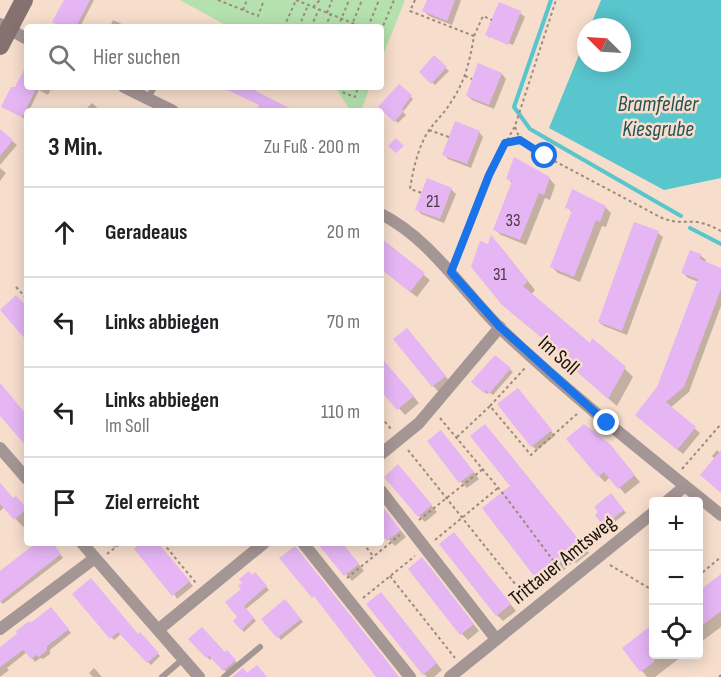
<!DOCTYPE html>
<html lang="de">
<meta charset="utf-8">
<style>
body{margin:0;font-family:"Sofia Sans Condensed",sans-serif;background:#f2f2f2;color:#202124}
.controls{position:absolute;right:18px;bottom:18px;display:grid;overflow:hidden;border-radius:6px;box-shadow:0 3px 15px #0003}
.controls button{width:54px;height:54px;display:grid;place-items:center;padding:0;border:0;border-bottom:2px solid #e0e0e0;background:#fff;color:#202124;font:30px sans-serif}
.compass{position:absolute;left:577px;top:18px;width:54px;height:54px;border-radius:50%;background:#fff;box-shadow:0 3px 15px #0003;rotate:294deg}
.stop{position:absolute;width:18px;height:18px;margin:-14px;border:4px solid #1a73e8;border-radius:50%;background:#fff}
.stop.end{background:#1a73e8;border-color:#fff;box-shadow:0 2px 6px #0008}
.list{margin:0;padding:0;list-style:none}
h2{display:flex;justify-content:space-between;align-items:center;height:78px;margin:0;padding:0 24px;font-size:26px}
h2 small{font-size:20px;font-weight:400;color:#757577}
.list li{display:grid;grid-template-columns:39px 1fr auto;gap:18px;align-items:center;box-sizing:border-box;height:90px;padding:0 24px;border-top:2px solid #e0e0e0}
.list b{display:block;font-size:22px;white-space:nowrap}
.list p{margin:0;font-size:20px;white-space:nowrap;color:#757577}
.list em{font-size:20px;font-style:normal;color:#757577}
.icon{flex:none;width:33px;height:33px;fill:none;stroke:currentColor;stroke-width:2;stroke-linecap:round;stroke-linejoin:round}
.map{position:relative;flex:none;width:721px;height:677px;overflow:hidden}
.search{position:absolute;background:#fff;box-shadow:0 3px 15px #0003;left:24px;top:24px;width:360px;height:66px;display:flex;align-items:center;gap:15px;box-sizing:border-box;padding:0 21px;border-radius:6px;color:#757577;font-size:22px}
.panel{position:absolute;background:#fff;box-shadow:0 3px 15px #0003;left:24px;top:108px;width:360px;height:438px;border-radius:6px}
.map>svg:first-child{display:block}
</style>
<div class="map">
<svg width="721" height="677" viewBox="0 0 721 677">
<rect width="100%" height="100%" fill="#f6ddcc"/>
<path fill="#b4e1ae" d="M 180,0 L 405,0 L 381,60 L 381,27 L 229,27 Z
M 335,87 L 370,87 L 361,111 L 351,111 Z"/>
<path fill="#59c5cd" d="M 601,0 L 721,0 L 721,178 L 664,190 L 549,128 L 586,38 L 586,63 L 622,63 L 622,27 L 590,27 Z"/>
<path fill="#0003" d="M 65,0 L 94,0 L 80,27 L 61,27 L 54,22 Z
M 428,0 L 461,0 L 452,25 L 429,16 L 424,11 Z
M 520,13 L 525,17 L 513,45 L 490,36 L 490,38 L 487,35 Z
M 113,20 L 128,27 L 110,27 Z
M 434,58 L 449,71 L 435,85 L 421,72 Z
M 502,74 L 506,79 L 494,109 L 472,100 L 467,95 Z
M 400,86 L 413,99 L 403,112 L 406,115 L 398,123 L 380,107 Z
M 27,87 L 52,87 L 48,95 L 39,90 L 29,111 L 27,111 L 25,119 L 3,107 Z
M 92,103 L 101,111 L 84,111 Z
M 0,131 L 17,145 L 0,165 Z
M 479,132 L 483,137 L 471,168 L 448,159 L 444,154 Z
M 0,168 L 6,173 L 0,181 Z
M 549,178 L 555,185 L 550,200 L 545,198 L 526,245 L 501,235 L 495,229 L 513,184 L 508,179 Z
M 451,189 L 456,194 L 444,223 L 421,214 L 417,209 Z
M 567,207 L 605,207 L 611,213 L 606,227 L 602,226 L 580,282 L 558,273 L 552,267 L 573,213 Z
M 658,233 L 663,237 L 627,335 L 604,326 L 599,322 Z
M 381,240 L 430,280 L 417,297 L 381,269 Z
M 499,245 L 535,290 L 531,295 L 590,346 L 625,369 L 633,377 L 617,406 L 578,372 L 572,362 L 512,313 Z
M 700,255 L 706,260 L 705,262 L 721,270 L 721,306 L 689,392 L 670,408 L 700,433 L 683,454 L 642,420 L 659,388 L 699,282 L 688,278 L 683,273 Z
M 413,336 L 451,383 L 439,392 L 433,386 Z
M 495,357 L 513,372 L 493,395 L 489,392 L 487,394 L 473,382 Z
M 381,359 L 419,403 L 405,415 L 381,388 Z
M 522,394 L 555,436 L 537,450 L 532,446 Z
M 491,432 L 589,553 L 576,563 L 574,562 L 545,585 L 538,579 L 512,486 Z
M 447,438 L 479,479 L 467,488 L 461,482 Z
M 717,450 L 721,454 L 721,491 L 715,459 L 712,456 Z
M 618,456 L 640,482 L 625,494 L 610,477 L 605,482 L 599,476 Z
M 404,473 L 437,512 L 425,522 L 419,516 Z
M 0,483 L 14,500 L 27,510 L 27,523 L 23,527 L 5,507 L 0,511 Z
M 614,498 L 626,513 L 607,528 L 597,516 Z
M 381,506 L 406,537 L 395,546 L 381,531 Z
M 460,541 L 516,611 L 503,621 L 497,615 Z
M 39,543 L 52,543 L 63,558 L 3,604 L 0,601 L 0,573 Z
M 109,543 L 121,543 L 115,548 Z
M 143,543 L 157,543 L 193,586 L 177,599 Z
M 319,543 L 342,543 L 364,571 L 352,581 Z
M 428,565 L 479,631 L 468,640 L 462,634 Z
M 255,574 L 269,590 L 246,609 L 256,621 L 244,632 L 235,621 L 239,617 L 243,590 Z
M 721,576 L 721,627 L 698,644 L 698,592 Z
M 74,594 L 138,636 L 140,634 L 160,656 L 151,665 L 122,633 L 114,640 Z
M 387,600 L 442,670 L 434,677 L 427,677 L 424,674 Z
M 288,604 L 303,622 L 281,640 L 263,619 Z
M 54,612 L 71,633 L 50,650 L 50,654 L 43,659 L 40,658 L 35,662 L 27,652 L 7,668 L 9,670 L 0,677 L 0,648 L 32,624 Z
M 654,626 L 654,654 L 685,654 L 655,677 L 647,677 L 624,648 Z
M 190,640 L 225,654 L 227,652 L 238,664 L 227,673 L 212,657 L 210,660 Z
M 94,668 L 95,669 L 102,677 L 93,677 L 89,673 Z"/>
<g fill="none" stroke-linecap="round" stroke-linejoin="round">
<path stroke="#59c5cd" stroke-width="4" d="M 551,0 L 514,107 L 530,129 L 681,216
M 690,228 L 721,244"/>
</g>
<path fill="#e5b5f4" d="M 64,0 L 90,0 L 76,27 L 62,27 L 52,22 Z
M 427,0 L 455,0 L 447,21 L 422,11 Z
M 499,2 L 521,11 L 508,45 L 485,35 Z
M 434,55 L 447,67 L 431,84 L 419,72 Z
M 478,63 L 502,73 L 489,105 L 466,96 Z
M 27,64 L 27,87 L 37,87 L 22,117 L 1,107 L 11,87 L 15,87 Z
M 399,84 L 412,95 L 402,109 L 404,111 L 394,122 L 378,107 Z
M 221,87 L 248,87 L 295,111 L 256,111 L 259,105 Z
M 455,121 L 480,131 L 467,164 L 442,155 Z
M 0,129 L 13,140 L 0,156 Z
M 396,138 L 404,146 L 396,153 L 388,146 Z
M 514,157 L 550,177 L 544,195 L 539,193 L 520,240 L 493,230 L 512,181 L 506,179 Z
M 427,178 L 452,188 L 440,219 L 415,210 Z
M 572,189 L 606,206 L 600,222 L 596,220 L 574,277 L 550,267 L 572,210 L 565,208 Z
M 634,222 L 659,231 L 622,331 L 598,322 Z
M 491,235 L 528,281 L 523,286 L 590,343 L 592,338 L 626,367 L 608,399 L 568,364 L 570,361 L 502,305 L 471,267 L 480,241 L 488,244 Z
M 381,238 L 425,273 L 410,292 L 381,269 Z
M 690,250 L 701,254 L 700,259 L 721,268 L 721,289 L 684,387 L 666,402 L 696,427 L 677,450 L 635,415 L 657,387 L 698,279 L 681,273 Z
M 16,295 L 27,307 L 27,341 L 0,310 Z
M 407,328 L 446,376 L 432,387 L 393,339 Z
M 495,355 L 511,368 L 489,394 L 486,390 L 484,393 L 471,382 Z
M 381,357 L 414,396 L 397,410 L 381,391 Z
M 0,383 L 27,415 L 27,447 L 0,416 Z
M 518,388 L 552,430 L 531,447 L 497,404 Z
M 485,424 L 584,546 L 569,558 L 567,556 L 537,580 L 482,508 L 510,486 L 470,436 Z
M 584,424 L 610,444 L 635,475 L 618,489 L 604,472 L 598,477 L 566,439 Z
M 441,430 L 474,472 L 459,483 L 427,441 Z
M 721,450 L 721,493 L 700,475 Z
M 398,464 L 432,505 L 418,517 L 384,477 Z
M 0,483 L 13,498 L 16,496 L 27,509 L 14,520 L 0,504 Z
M 611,493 L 624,510 L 603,526 L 595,515 L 598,512 L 594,507 Z
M 381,505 L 401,530 L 387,541 L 381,534 Z
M 454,532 L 511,604 L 496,616 L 439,544 Z
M 36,543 L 53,543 L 61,554 L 0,602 L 0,571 Z
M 141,543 L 158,543 L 190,581 L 172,596 L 134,549 Z
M 317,543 L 342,543 L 359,564 L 344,576 Z
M 295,546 L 386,660 L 399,677 L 376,677 L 314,596 L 312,598 L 279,558 Z
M 422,557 L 474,624 L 460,635 L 408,569 Z
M 249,571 L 252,575 L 255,572 L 267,586 L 244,606 L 254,618 L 241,630 L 233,621 L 237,617 L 225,602 L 241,589 L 238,586 L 242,583 L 239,579 Z
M 721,574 L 721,611 L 699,628 L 699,591 Z
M 91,578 L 138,634 L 140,632 L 159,653 L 147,663 L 118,632 L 110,639 L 72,594 Z
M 381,592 L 437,663 L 423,675 L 366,604 Z
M 285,599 L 301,619 L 277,638 L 261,619 Z
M 51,607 L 69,629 L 47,646 L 47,650 L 39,657 L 36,655 L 31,659 L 23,650 L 0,667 L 0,647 L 17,634 L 16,631 L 28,622 L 32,622 Z
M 653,624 L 654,662 L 640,672 L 622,648 Z
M 202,627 L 225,652 L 227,650 L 236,660 L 223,671 L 209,656 L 206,658 L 188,639 Z
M 257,665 L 267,677 L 232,677 L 243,668 L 247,673 Z"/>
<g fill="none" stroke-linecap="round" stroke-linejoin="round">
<path stroke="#9d8b7f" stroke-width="2" stroke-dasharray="3 3" stroke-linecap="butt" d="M 218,0 L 258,16 L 264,0
M 296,0 L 362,27
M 415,0 L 410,11 L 474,36 C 470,60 465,82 451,102 C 444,114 433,123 426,135 C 417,152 413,170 410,189 L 422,193
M 313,7 L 320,0
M 243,10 L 247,0
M 327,13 L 332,0
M 284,27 L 296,0
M 299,27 L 308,5
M 311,27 L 319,9
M 325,27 L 331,14
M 338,27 L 349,0
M 351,27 L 362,0
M 368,27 L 379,0
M 381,31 L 394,0
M 474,36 L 483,16 L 492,20
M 465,76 L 472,79
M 344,87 L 342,92 L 355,97 L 358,87
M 515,127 L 520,139 L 545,156 L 662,218 C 679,224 681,221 697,222 C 705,223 713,227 721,231
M 429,130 L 449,137
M 505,143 L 520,139
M 455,261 L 488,175 L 515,126 L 556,0
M 16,287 L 27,299
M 490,406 L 525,368
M 381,417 L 391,429
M 440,418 L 505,496 L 561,571
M 457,437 L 490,406 L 531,455 L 577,414
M 408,450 L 528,600
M 682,469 L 721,424
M 419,520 L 483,469
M 435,540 L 498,488
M 163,543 L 196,583
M 363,543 L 373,556
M 107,554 L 121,543
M 610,565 L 654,591
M 390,576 L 455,658
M 698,576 L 721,557
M 347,578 L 400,535
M 363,598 L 415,556
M 719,677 L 721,675"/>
<path stroke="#a49695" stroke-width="6" d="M 148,98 L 154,87
M 162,677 L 183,659
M 224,677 L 260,647"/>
<path stroke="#a49695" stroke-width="12" d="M 0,24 L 27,39
M 124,87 L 173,111
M 381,214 C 431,239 463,292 502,330 C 572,396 647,455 721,515
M 0,448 L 27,479
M 381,454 L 419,423 L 500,327
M 381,491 L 496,639
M 666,502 L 685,486
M 82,543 L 199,677
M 303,543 L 410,677
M 0,629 L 95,558
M 158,630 L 264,543
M 450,677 L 654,512"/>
<path stroke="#85716f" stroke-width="18" d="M 0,46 L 24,0"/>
</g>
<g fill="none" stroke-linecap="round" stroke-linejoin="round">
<path stroke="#1a73e8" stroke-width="8" d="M 545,156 L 520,140 L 505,143 L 489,175 L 451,272 L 500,327 L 607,423"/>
</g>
<g text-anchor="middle" stroke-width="5" stroke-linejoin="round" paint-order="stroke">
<g font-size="18" fill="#4c3a45">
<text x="433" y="207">21</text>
<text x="513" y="226">33</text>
<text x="500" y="280">31</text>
</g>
<g font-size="21" fill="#19110b" stroke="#f6ddcc">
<text transform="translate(559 355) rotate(42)" y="7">Im Soll</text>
<text transform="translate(562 560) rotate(-39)" y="7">Trittauer Amtsweg</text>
</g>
<g font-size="22" font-style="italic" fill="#245357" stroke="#f6ddcc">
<text x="658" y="111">Bramfelder<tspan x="658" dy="25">Kiesgrube</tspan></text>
</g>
</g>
</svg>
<div class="controls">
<button>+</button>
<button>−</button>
<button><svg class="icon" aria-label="locate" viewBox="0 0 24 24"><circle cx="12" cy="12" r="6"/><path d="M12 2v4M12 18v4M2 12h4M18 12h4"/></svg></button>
</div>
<svg class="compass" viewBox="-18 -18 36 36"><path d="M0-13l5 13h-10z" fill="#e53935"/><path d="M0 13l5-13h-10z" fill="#757577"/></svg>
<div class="stop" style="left:545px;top:156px"></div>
<div class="stop end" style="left:607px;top:423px"></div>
<div class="search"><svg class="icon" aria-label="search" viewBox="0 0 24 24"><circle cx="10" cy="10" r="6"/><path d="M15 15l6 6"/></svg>Hier suchen</div>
<section class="panel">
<h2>3 Min.<small>Zu Fuß · 200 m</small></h2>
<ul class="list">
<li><svg class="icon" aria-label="ahead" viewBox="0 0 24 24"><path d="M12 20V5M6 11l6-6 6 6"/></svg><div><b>Geradeaus</b></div><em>20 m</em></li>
<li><svg class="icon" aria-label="left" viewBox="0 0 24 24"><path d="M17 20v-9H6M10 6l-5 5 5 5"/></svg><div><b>Links abbiegen</b></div><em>70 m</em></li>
<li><svg class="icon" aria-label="left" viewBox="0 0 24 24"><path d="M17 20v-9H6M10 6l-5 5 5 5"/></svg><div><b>Links abbiegen</b><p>Im Soll</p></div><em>110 m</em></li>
<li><svg class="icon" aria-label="arrive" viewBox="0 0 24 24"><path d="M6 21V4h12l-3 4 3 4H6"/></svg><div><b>Ziel erreicht</b></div></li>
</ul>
</section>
</div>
